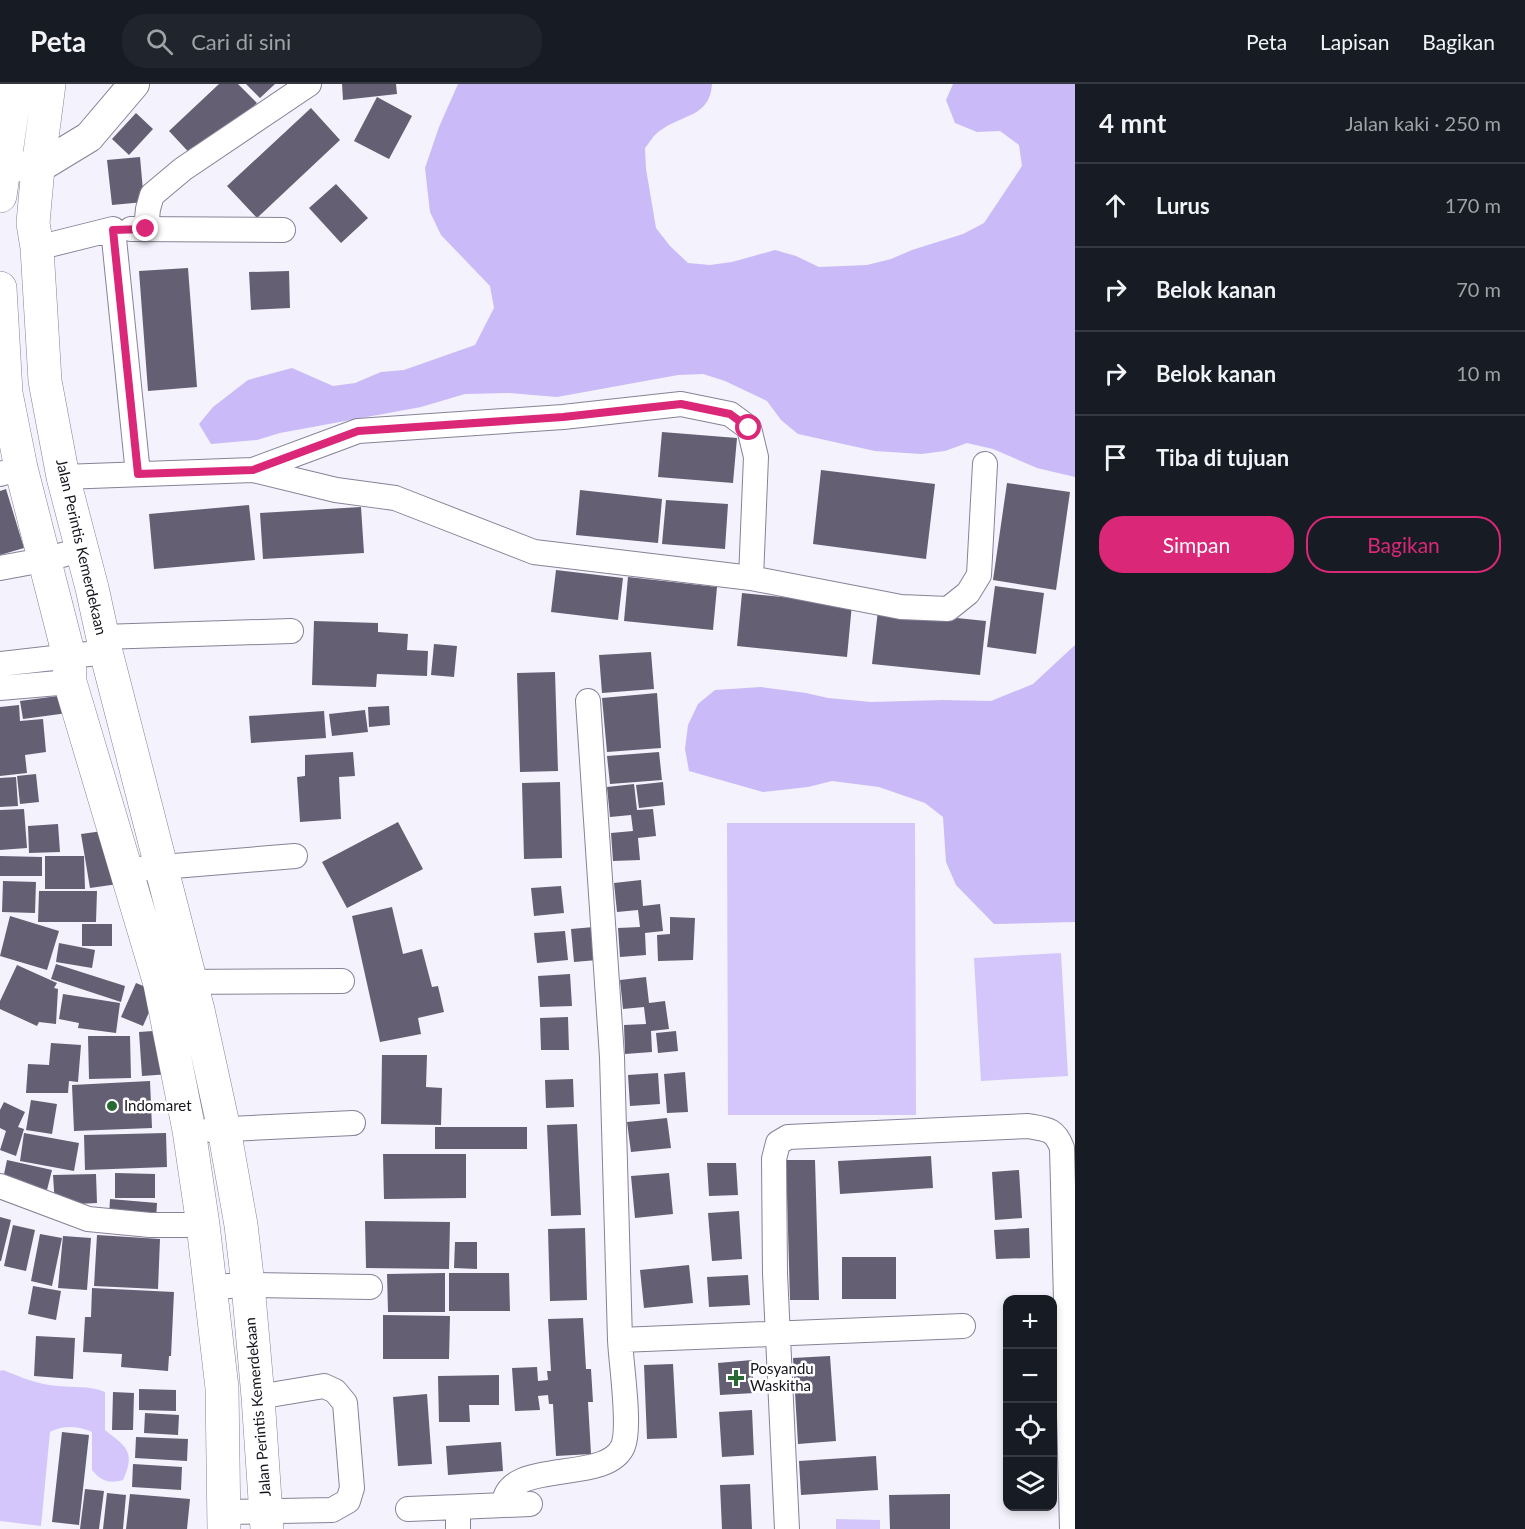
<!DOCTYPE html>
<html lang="id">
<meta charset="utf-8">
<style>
body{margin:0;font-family:Lato,sans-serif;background:#20242c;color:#f1f3f6}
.controls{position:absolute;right:18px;bottom:18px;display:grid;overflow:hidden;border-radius:12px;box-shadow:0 3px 9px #0003}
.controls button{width:54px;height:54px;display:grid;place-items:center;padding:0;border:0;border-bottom:2px solid #363941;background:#171b24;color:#f1f3f6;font:30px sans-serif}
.stop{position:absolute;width:18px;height:18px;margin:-14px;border:4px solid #db2777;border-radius:50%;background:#fff}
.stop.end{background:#db2777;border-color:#fff;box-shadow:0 2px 6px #0008}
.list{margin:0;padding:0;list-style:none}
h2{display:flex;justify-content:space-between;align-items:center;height:78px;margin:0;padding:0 24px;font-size:26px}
h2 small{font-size:20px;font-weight:400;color:#9ea1a6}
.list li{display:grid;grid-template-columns:39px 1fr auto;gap:18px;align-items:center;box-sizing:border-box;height:84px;padding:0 24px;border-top:2px solid #363941}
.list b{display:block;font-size:22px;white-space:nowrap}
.list em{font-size:20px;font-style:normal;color:#9ea1a6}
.actions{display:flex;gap:12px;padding:18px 24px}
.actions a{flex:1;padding:14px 0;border:2px solid #db2777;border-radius:24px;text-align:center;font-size:21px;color:#db2777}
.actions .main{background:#db2777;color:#fff}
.icon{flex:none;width:33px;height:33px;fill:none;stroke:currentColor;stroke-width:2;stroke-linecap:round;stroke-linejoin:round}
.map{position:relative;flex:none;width:1075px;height:1445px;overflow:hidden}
header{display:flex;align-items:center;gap:36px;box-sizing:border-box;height:84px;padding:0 30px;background:#171b24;border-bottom:2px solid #363941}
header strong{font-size:28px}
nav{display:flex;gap:33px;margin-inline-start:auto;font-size:21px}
.search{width:420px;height:54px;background:#20242c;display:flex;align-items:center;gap:15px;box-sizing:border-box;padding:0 21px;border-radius:24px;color:#9ea1a6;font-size:22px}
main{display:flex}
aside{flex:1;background:#171b24}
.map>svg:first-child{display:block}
</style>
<header>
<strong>Peta</strong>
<div class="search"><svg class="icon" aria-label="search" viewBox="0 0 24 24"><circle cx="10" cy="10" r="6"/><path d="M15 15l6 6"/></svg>Cari di sini</div>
<nav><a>Peta</a><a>Lapisan</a><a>Bagikan</a></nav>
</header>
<main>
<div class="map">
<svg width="1075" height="1445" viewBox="0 0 1075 1445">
<rect width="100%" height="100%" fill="#f4f2fc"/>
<path fill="#d4c6fb" d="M 727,739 L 915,739 L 916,1031 L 728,1031 Z
M 1061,869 L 1068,992 L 981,997 L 974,874 Z
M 3,1286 C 21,1293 38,1301 58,1302 C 75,1304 88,1301 105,1308 L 105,1346 C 126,1363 136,1367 123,1396 C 109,1400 101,1397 92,1386 L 92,1348 C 78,1342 63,1341 50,1348 L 41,1442 L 0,1437 L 0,1287 Z
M 836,1435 L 880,1436 L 880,1445 L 836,1445 Z"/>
<path fill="#cbbaf8" d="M 458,0 L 712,0 C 710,33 683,30 661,46 C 654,50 650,58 645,64 L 646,85 L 656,144 L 670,162 L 688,179 L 710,181 L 732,178 L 775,166 L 796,172 L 819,183 L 867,181 L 891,175 L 912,166 L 963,150 L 984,139 L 1022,82 L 1019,61 L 1000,47 L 977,48 L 955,39 L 946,16 L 953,0 L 1075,0 L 1075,393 L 1037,384 L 993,365 L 967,359 L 945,367 L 921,370 L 875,367 L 798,350 L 781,336 L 767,317 L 725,297 L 703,290 L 678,291 L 557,313 L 509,309 L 465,310 L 421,323 L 280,349 L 257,356 L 211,360 L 199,340 L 213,323 L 248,296 L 292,284 L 333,302 L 355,299 L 381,288 L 404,286 L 475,261 L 494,224 L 490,202 L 441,151 L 430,128 L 425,84 L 439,43 Z
M 1075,561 L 1075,838 L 994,840 L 956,801 L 946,778 L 943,733 L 925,719 L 879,703 L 832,697 L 808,703 L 763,708 L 689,687 L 685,665 L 688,641 L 698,620 L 715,606 L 761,603 L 806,609 L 828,614 L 871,618 L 942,616 L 991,617 L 1033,600 Z"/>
<path fill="#645f73" d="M 219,0 L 238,0 L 257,19 L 196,76 L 169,47 Z
M 246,0 L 275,0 L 260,14 Z
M 342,0 L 396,0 L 397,10 L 343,16 Z
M 377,13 L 412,32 L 389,75 L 354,57 Z
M 311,24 L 340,56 L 257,134 L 227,102 Z
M 136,29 L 153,45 L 129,71 L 112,55 Z
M 140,73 L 144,118 L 112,121 L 107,76 Z
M 336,100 L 368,134 L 341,159 L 309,124 Z
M 188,184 L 197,303 L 148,307 L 139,187 Z
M 289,187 L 290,224 L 251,226 L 249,188 Z
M 662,348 L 737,354 L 733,399 L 658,393 Z
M 821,386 L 935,400 L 926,475 L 813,460 Z
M 1007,399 L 1070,408 L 1056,506 L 993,496 Z
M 6,405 L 24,464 L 0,471 L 0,407 Z
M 580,406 L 662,415 L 658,459 L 576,451 Z
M 666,416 L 728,420 L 725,465 L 662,460 Z
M 249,421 L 255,476 L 154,485 L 149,430 Z
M 361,423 L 364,469 L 263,475 L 260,429 Z
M 556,486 L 623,494 L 618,536 L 551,528 Z
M 628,493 L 717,503 L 713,546 L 624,537 Z
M 995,502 L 1044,509 L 1036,570 L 987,563 Z
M 742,509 L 852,520 L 847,573 L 737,562 Z
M 878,526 L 986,537 L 980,591 L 872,580 Z
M 314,537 L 378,539 L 378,548 L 408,550 L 407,566 L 428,567 L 427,592 L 377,590 L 376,603 L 312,601 Z
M 434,560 L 457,562 L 454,593 L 431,591 Z
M 651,568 L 654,605 L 602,609 L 599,571 Z
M 555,588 L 558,687 L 520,688 L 517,589 Z
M 657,609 L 661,664 L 607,668 L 602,614 Z
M 73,610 L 75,628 L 23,635 L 20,617 Z
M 19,621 L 20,637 L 43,635 L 46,668 L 25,671 L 27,689 L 0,692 L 0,623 Z
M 389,622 L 390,641 L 369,643 L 368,623 Z
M 365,626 L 368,648 L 332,652 L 329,630 Z
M 324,627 L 326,654 L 251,659 L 249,632 Z
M 353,668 L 355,692 L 339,693 L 341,735 L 300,738 L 297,693 L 305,692 L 305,671 Z
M 659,668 L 662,696 L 610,700 L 607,672 Z
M 36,690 L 39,718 L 20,720 L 17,692 Z
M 16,693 L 18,722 L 0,723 L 0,694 Z
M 560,698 L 562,774 L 524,775 L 522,699 Z
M 663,698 L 665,721 L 639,724 L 636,701 Z
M 634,700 L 637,726 L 653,725 L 656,752 L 638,754 L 640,776 L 613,777 L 611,749 L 633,747 L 631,731 L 610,733 L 607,703 Z
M 24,725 L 27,764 L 0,766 L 0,726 Z
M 398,738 L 423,785 L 347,824 L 322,778 Z
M 58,740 L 60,768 L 29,769 L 28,742 Z
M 110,746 L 118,800 L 90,804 L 81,750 Z
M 0,772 L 42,773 L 42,792 L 0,792 Z
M 45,772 L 84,772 L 85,805 L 45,805 Z
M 641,796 L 643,822 L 660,820 L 663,847 L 645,849 L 646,871 L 620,873 L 618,844 L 640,843 L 638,826 L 617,828 L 614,799 Z
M 3,797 L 36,798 L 35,829 L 2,828 Z
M 561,802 L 564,829 L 534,832 L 531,804 Z
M 39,807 L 97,807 L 96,838 L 38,838 Z
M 392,823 L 403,870 L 422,865 L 432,903 L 438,902 L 444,928 L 418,934 L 421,950 L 380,958 L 352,832 Z
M 10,832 L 59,847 L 47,886 L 0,872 Z
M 670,833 L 695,834 L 693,876 L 658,877 L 657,851 L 670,850 Z
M 82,840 L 112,840 L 112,862 L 82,862 Z
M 594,843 L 597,876 L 574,878 L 571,845 Z
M 565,847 L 568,876 L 537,879 L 534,849 Z
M 59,859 L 95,866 L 92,884 L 56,878 Z
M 56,880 L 125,902 L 121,918 L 51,895 Z
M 17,881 L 57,899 L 54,904 L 58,905 L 56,940 L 39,938 L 37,942 L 0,925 L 0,917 Z
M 570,890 L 572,922 L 540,923 L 538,892 Z
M 646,893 L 649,919 L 665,917 L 669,945 L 651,947 L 652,968 L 625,970 L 624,941 L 646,940 L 644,923 L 623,925 L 620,896 Z
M 136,899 L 158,908 L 143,942 L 121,933 Z
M 63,910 L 120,919 L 116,949 L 78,944 L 79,939 L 59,935 Z
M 568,933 L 569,966 L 541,966 L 540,934 Z
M 167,946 L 170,990 L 142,992 L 139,948 Z
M 676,947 L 678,967 L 658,969 L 656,949 Z
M 88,952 L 130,952 L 131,994 L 89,995 Z
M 51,959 L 81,961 L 78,998 L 69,997 L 68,1009 L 26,1009 L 28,980 L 49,981 Z
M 382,971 L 427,971 L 426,1003 L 442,1004 L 441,1041 L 381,1040 Z
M 685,988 L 688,1028 L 667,1029 L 664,990 Z
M 658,989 L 660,1020 L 630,1022 L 628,991 Z
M 573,995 L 574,1023 L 546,1024 L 545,996 Z
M 150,997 L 152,1044 L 74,1047 L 72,1001 Z
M 31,1016 L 57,1020 L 52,1050 L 26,1046 Z
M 4,1018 L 25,1028 L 18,1043 L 24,1045 L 16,1072 L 0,1066 L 6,1047 L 0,1044 L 0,1026 Z
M 667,1034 L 671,1064 L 631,1068 L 627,1038 Z
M 577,1040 L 581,1131 L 551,1132 L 547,1041 Z
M 435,1043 L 527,1043 L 527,1065 L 435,1065 Z
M 24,1049 L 79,1059 L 74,1087 L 20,1077 Z
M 166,1049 L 167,1083 L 85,1086 L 84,1051 Z
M 383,1070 L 466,1070 L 466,1114 L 384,1115 Z
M 931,1072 L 933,1104 L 840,1110 L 838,1077 Z
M 7,1076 L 52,1086 L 47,1106 L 3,1095 Z
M 786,1076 L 815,1076 L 819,1216 L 790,1216 Z
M 707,1079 L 736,1079 L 738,1111 L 709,1112 Z
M 1019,1086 L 1022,1134 L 995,1136 L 992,1088 Z
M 115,1089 L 155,1090 L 155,1114 L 115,1114 Z
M 669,1089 L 673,1130 L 635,1134 L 631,1092 Z
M 96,1090 L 97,1119 L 55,1121 L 53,1091 Z
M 110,1115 L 157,1119 L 156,1136 L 109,1133 Z
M 739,1127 L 742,1175 L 712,1177 L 708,1129 Z
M 0,1133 L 11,1136 L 1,1177 L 0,1177 Z
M 365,1137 L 450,1138 L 449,1185 L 366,1184 Z
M 13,1141 L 35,1146 L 26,1187 L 4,1182 Z
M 585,1144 L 587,1216 L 550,1217 L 548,1145 Z
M 1029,1144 L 1030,1174 L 996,1175 L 994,1146 Z
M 40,1150 L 62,1154 L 52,1202 L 31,1197 Z
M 97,1151 L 160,1155 L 158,1205 L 94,1202 Z
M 63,1152 L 91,1154 L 87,1206 L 58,1204 Z
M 455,1158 L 477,1158 L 477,1185 L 454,1184 Z
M 842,1173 L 896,1173 L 896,1215 L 842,1215 Z
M 689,1181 L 693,1219 L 644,1224 L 640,1186 Z
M 445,1189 L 445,1228 L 388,1228 L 387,1190 Z
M 449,1189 L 509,1189 L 510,1227 L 449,1227 Z
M 748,1191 L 750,1221 L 709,1223 L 707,1193 Z
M 33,1202 L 61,1207 L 56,1236 L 28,1230 Z
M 92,1204 L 174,1208 L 171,1272 L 169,1272 L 168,1287 L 121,1283 L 122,1270 L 83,1268 L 85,1233 L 91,1233 Z
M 383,1231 L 450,1232 L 449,1275 L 383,1275 Z
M 583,1234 L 586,1285 L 591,1285 L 593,1318 L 588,1318 L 591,1370 L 556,1372 L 553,1320 L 549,1320 L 548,1311 L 538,1312 L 540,1326 L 515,1327 L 512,1284 L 537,1283 L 538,1297 L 548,1296 L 547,1287 L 551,1287 L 548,1235 Z
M 36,1252 L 75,1254 L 73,1295 L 34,1292 Z
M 830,1272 L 836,1357 L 798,1360 L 793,1274 Z
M 752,1276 L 754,1309 L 720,1311 L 718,1279 Z
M 673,1280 L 677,1354 L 647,1355 L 644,1281 Z
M 499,1291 L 499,1321 L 469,1321 L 470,1338 L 439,1338 L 438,1292 Z
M 1004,1299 L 1008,1299 L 1008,1363 L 1005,1363 Z
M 139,1305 L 176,1306 L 176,1327 L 139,1326 Z
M 113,1308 L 134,1309 L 133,1346 L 112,1346 Z
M 427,1310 L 432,1380 L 398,1382 L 393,1313 Z
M 752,1326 L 754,1371 L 722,1373 L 719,1328 Z
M 145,1329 L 179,1331 L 178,1351 L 144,1349 Z
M 62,1348 L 89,1351 L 79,1441 L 52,1438 Z
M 136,1353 L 188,1355 L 187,1377 L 135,1374 Z
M 501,1358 L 503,1387 L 448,1391 L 446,1362 Z
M 876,1372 L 878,1406 L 801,1411 L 799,1377 Z
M 133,1380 L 182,1383 L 181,1406 L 132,1403 Z
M 750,1400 L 752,1445 L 722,1445 L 720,1401 Z
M 85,1405 L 104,1407 L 99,1445 L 80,1445 Z
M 107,1409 L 126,1411 L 123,1445 L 103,1445 Z
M 130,1410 L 190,1415 L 187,1445 L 126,1445 Z
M 950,1410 L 950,1445 L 890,1445 L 889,1411 Z"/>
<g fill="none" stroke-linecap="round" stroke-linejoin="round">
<g stroke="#878298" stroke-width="26">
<path id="minor" d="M 131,145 L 283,146
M 146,145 L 148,125 L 152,111 L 183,85 L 309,0
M 37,164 L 113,145 L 138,390
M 253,386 L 336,406 L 395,414 L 534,468 L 751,494 L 901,523 L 948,525 L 968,509 L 979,491 L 985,380
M 0,390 L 21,384
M 63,393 L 253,386 L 358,347 L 563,333 L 681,320 L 730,330 L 749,344 L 756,373 L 751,494
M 0,484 L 43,476 L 81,466
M 102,553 L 291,547
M 0,580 L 106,568
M 0,604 L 70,598
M 588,617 L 612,973 L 620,1256
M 126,786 L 295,772
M 175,898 L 342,897
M 210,1046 L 353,1039
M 0,1102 L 88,1135 L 150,1141 L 203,1141
M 210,1203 L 248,1201 L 370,1203
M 504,1421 C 506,1373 607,1401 623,1362 C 631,1343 621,1280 620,1256 L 963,1242
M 408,1425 L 458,1423
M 223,1428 L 332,1426 L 348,1417 L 352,1404 L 345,1319 L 335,1307 L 324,1302 L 258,1313
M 458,1445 L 458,1423 L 530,1420
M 787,1445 L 775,1189 L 774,1075 L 778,1059 L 788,1053 L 1028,1042 C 1047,1045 1055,1045 1062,1064 L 1072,1445"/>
</g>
<g stroke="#878298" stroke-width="32">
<path id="major" d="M 17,82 L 38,84 L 89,53 L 134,0"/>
</g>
<g stroke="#878298" stroke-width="34">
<path id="highway" d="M 49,0 L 38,84 L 33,139 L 37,164 L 45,297 L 63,393 L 92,504 L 106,568 L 198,926 L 224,1045 L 241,1141 L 248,1201 L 258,1313 L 267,1445
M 0,112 L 16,0
M 0,204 L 6,309 L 21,384 L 69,572 L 70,598 L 160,900 L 189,1046 L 203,1141 L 222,1304 L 224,1445"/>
</g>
<use href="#minor" stroke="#fff" stroke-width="24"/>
<use href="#major" stroke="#fff" stroke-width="30"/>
<use href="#highway" stroke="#fff" stroke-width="33"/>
</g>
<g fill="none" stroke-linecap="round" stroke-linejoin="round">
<path stroke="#db2777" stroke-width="8" d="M 146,145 L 113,146 L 138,390 L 253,386 L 358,347 L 563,333 L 681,320 L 730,330 L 749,344"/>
</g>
<g fill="#286a34" stroke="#fff" stroke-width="2">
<circle cx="112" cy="1022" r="6"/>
<path d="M733 1285h6v6h6v6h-6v6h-6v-6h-6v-6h6z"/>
</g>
<g text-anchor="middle" stroke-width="5" stroke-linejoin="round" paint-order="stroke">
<g font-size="15" fill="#15131b" stroke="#fff">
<text transform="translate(81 463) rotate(77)" y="5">Jalan Perintis Kemerdekaan</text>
<text transform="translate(258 1323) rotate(-95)" y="5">Jalan Perintis Kemerdekaan</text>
</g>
<g font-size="15" fill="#15131b" stroke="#fff" text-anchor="start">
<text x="124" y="1027">Indomaret</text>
<text x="750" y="1290">Posyandu<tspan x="750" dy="17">Waskitha</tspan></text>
</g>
</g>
</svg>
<div class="controls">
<button>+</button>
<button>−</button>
<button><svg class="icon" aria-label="locate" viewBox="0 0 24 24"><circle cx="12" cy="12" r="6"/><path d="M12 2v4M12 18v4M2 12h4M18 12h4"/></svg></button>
<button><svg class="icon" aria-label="layers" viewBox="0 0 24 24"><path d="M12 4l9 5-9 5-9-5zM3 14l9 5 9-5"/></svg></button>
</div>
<div class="stop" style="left:749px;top:344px"></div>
<div class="stop end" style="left:146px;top:145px"></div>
</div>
<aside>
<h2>4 mnt<small>Jalan kaki · 250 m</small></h2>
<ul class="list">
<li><svg class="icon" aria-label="ahead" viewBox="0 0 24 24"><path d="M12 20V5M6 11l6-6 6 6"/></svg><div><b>Lurus</b></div><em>170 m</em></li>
<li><svg class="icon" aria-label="right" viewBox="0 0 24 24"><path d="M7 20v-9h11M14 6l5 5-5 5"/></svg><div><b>Belok kanan</b></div><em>70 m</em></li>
<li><svg class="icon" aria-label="right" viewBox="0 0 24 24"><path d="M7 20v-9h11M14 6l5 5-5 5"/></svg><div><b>Belok kanan</b></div><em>10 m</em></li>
<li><svg class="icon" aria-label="arrive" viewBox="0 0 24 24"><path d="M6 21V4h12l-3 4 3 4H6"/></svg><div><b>Tiba di tujuan</b></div></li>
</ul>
<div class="actions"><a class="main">Simpan</a><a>Bagikan</a></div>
</aside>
</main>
